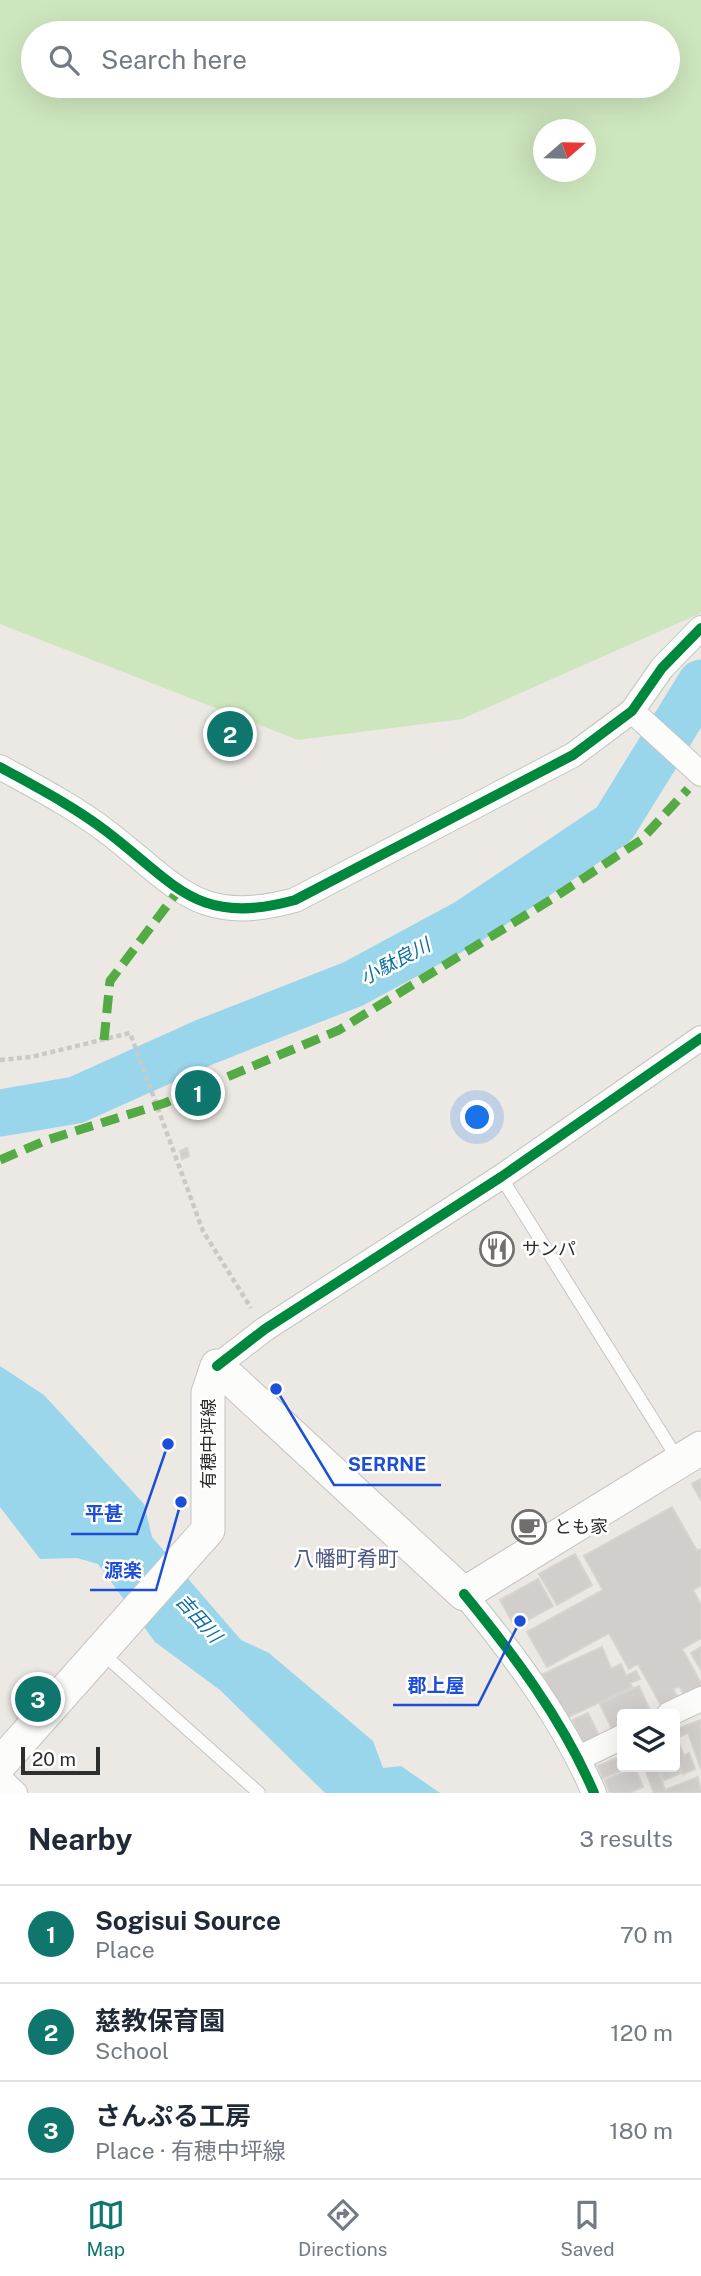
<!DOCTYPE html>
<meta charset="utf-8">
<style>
body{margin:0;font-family:"Public Sans","Noto Sans JP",sans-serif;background:#f2f2f3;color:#1f2937}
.controls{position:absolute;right:21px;bottom:21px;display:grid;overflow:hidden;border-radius:7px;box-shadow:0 7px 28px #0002}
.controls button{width:63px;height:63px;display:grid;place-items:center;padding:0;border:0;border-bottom:2px solid #e0e1e3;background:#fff;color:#1f2937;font:35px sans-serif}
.compass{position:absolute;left:533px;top:119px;width:63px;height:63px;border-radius:50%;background:#fff;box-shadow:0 7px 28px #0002;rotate:70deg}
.scale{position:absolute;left:21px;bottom:18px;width:79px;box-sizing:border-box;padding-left:7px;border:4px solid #2e2e2e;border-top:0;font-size:19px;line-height:24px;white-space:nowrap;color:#2e2e2e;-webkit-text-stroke:5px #fff;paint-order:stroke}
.you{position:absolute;left:478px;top:1118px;width:24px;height:24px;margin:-18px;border:5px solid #fff;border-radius:50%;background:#1a73e8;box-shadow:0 0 0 10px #1a73e833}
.badge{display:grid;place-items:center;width:46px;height:46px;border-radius:50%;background:#0f766e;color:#fff;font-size:23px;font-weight:700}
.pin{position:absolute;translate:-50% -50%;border:4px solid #fff;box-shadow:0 2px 7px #0006}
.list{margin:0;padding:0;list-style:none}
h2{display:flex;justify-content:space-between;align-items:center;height:91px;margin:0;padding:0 28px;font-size:30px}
h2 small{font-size:23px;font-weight:400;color:#747a83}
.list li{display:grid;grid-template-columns:46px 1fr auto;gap:21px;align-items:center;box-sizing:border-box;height:98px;padding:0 28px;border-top:2px solid #e0e1e3}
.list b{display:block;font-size:26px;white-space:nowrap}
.list p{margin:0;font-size:23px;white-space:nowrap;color:#747a83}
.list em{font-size:23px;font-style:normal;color:#747a83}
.icon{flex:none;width:38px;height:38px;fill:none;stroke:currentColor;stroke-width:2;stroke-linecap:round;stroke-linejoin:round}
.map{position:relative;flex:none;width:701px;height:1793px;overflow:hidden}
.search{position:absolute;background:#fff;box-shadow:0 7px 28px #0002;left:21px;right:21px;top:21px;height:77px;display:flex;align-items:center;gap:18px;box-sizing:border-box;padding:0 24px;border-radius:38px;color:#747a83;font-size:26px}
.sheet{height:385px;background:#fff}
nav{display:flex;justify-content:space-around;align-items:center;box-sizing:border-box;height:98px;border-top:2px solid #e0e1e3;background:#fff;font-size:19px;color:#747a83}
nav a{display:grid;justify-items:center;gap:4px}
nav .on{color:#0f766e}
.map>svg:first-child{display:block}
</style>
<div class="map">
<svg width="701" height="1793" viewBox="0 0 701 1793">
<rect width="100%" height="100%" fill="#ece8e4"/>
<path fill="#cee6be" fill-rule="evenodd" d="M 0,0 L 701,0 L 701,613 L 462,719 L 298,740 L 0,624 ZM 33,33 L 668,33 L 668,86 L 33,86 ZM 544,130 L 586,130 L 586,172 L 544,172 Z"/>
<path fill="#99d6ec" d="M 0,1366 L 44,1395 L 144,1504 L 152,1537 L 241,1640 L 269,1653 L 373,1741 L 383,1768 L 401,1766 L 440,1793 L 325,1793 L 220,1690 L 155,1642 L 98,1564 L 77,1558 L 40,1559 L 0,1507 Z"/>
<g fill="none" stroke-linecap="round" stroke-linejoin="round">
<path stroke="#99d6ec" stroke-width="47" d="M 0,1113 L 76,1100 L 205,1042 L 353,984 L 466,923 L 614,824 L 701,683"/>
</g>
<path fill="#d1cecb" stroke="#d7d4d0" stroke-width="2" d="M 187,1148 L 189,1156 L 182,1159 L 180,1151 Z
M 701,1479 L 701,1500 L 692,1484 Z
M 672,1507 L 697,1551 L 701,1549 L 701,1585 L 693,1590 L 701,1605 L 701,1638 L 682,1649 L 701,1683 L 701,1689 L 686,1698 L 679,1686 L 673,1689 L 677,1696 L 661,1705 L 638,1664 L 629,1669 L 609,1633 L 547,1667 L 527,1632 L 603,1590 L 584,1556 Z
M 575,1554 L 592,1585 L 557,1605 L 539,1574 Z
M 538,1579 L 553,1606 L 515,1627 L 500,1600 Z
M 602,1647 L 611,1669 L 621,1664 L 626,1676 L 636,1671 L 640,1679 L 630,1683 L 632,1687 L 564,1719 L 543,1674 Z
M 701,1647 L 701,1670 L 691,1653 Z
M 639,1686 L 651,1713 L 622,1714 L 622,1727 L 613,1731 L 600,1704 Z
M 588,1713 L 599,1736 L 583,1744 L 573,1720 Z
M 701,1720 L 701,1769 L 688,1733 L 681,1736 L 678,1728 Z
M 675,1734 L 684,1756 L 689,1753 L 695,1769 L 683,1774 L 675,1753 Z
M 622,1756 L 622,1767 L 630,1767 L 603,1778 L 598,1766 Z
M 675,1759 L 681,1773 L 664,1780 L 659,1767 L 675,1767 Z
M 644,1767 L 657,1767 L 665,1790 L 698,1777 L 701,1793 L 654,1793 Z
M 635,1768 L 643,1787 L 629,1793 L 610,1793 L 605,1780 Z"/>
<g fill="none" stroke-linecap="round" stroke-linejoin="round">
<g stroke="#c5c4c5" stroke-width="14">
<path id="service" d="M 501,1177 L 679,1461
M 102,1653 L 259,1793"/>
</g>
<g stroke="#c5c4c5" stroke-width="26">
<path id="minor" d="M 632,711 L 701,774
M 0,767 C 36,787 73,806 106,831 C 177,885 197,927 295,900 L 573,755 L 632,711 L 662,668 L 701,628
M 217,1366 L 265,1329 L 501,1177 L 701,1038
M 464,1594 C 514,1655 563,1720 594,1793
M 669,1714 L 701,1699
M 579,1758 L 622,1737
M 0,1779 L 15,1793"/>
</g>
<g stroke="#c5c4c5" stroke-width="35">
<path id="secondary" d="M 0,1764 L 208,1530 L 208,1393 L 217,1366 L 464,1594 L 701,1448"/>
</g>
<path stroke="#c9c9c8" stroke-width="4.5" stroke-dasharray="5 3.5" stroke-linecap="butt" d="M 0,1060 L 31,1057 L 130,1033 L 203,1231 L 251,1308"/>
<use href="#service" stroke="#fcfcfb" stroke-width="12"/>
<use href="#minor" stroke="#fcfcfb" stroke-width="24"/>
<use href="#secondary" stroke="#fcfcfb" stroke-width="33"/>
<path stroke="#54ab44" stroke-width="9" stroke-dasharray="18 9" stroke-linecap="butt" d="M 104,1040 L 110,981 L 178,891
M 0,1160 L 47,1140 L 165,1103 L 339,1030 L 552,899 L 641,840 L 688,789"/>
<g stroke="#fff" stroke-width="15">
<path id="cycleway" d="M 0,767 C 36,787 73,806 106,831 C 177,885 197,927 295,900 L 573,755 L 632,711 L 662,668 L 701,628
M 217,1366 L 265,1329 L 501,1177 L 701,1038
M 464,1594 C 514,1655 563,1720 594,1793"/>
</g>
<use href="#cycleway" stroke="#00873e" stroke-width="10"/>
</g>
<defs>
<g id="restaurant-ring" transform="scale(1.75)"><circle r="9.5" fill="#fff" stroke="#706f6e" stroke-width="1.5"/><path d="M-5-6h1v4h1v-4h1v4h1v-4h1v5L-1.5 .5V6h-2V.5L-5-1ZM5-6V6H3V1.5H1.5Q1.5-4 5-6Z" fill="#706f6e"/></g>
<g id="cafe-ring" transform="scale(1.75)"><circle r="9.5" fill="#fff" stroke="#706f6e" stroke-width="1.5"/><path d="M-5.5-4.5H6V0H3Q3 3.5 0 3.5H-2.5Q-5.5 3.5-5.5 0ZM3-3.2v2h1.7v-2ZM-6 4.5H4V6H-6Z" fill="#706f6e"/></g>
</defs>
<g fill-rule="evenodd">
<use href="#restaurant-ring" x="497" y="1249"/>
<use href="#cafe-ring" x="529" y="1527"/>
</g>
<g text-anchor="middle" stroke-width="5" stroke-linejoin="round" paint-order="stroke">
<g font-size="18" fill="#2e2e2e" stroke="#fff" text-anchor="start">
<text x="522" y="1255">サンパ</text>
<text x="554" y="1533">とも家</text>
</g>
<g font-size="18" fill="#2e2e2e" stroke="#fff">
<text transform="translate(209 1444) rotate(-90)" y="6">有穂中坪線</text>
</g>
<g font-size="19" font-style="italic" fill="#0d6fa3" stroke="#fff">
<text transform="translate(395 961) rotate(-28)" y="7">小駄良川</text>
<text transform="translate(199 1618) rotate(48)" y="7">吉田川</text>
</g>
<g font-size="21" fill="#4d5680" stroke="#fff">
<text x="346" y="1566">八幡町肴町</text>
</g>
</g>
<path fill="none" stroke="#1d4ed8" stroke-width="2.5" d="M276 1389L334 1485H441M168 1444L137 1534H71M181 1502L156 1590H90M520 1621L478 1705H393"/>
<g fill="#1d4ed8" stroke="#fff" stroke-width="2.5">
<circle cx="276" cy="1389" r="7"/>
<circle cx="168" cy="1444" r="7"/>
<circle cx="181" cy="1502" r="7"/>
<circle cx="520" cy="1621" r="7"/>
</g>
<g font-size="19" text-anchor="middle" font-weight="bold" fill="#1d4ed8" stroke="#fff" stroke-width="5" stroke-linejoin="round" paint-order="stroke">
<text x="387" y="1471">SERRNE</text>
<text x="104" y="1520">平甚</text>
<text x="123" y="1577">源楽</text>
<text x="436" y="1692">郡上屋</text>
</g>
</svg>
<div class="controls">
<button><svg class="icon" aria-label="layers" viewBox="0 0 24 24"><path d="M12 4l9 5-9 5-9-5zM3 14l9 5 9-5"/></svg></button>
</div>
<svg class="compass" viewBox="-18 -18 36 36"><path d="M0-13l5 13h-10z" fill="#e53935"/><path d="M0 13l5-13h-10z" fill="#747a83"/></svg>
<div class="scale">20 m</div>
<div class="you"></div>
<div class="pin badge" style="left:198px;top:1093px">1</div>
<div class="pin badge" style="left:230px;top:734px">2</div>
<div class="pin badge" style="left:38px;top:1699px">3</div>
<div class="search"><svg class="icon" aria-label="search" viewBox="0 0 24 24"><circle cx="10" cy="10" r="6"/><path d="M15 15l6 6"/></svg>Search here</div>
</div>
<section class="sheet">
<h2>Nearby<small>3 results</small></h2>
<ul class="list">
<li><span class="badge">1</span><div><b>Sogisui Source</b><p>Place</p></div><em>70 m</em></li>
<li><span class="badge">2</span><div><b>慈教保育園</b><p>School</p></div><em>120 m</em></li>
<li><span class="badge">3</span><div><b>さんぷる工房</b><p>Place · 有穂中坪線</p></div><em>180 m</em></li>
</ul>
</section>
<nav>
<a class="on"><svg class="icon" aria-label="map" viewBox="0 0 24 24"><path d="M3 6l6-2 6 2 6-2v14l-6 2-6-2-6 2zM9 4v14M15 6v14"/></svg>Map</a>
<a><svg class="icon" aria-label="directions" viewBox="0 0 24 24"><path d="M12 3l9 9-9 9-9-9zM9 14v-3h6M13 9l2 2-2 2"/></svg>Directions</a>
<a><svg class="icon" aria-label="saved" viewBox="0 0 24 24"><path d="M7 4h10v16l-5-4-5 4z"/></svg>Saved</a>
</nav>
